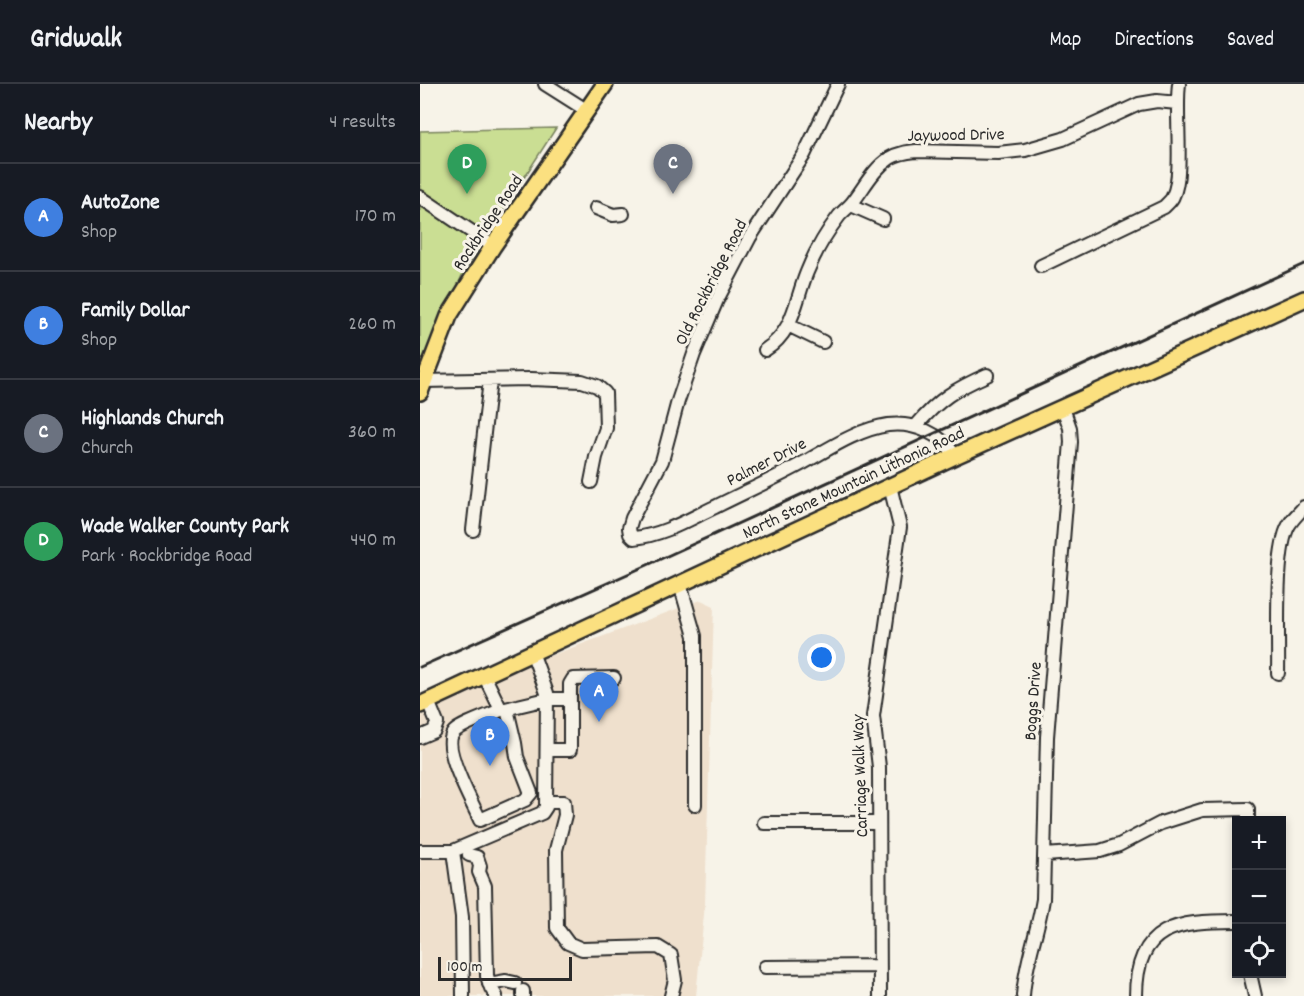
<!DOCTYPE html>
<meta charset="utf-8">
<style>
body{margin:0;font-family:Dekko,sans-serif;background:#242831;color:#f1f3f6}
.controls{position:absolute;right:18px;bottom:18px;display:grid;overflow:hidden;border-radius:0px;box-shadow:0 3px 9px #0003}
.controls button{width:54px;height:54px;display:grid;place-items:center;padding:0;border:0;border-bottom:2px solid #363941;background:#171b24;color:#f1f3f6;font:30px sans-serif}
.scale{position:absolute;left:18px;bottom:15px;width:134px;box-sizing:border-box;padding-left:6px;border:3px solid #2b2b2b;border-top:0;font-size:16px;line-height:21px;white-space:nowrap;color:#2b2b2b;-webkit-text-stroke:4px #f7f3e8;paint-order:stroke}
.you{position:absolute;left:402px;top:574px;width:21px;height:21px;margin:-15px;border:4px solid #fff;border-radius:50%;background:#1a73e8;box-shadow:0 0 0 9px #1a73e833}
.badge{display:grid;place-items:center;width:39px;height:39px;border-radius:50%;background:#98999b;color:#fff;font-size:20px;font-weight:700}
.pin{position:absolute;translate:-50% -50px;filter:drop-shadow(0 2px 3px #0008)}
.pin::after{content:'';position:absolute;top:32px;width:21px;height:18px;background:inherit;clip-path:polygon(0 0,100% 0,50% 100%)}
.list{margin:0;padding:0;list-style:none}
h2{display:flex;justify-content:space-between;align-items:center;height:78px;margin:0;padding:0 24px;font-size:26px}
h2 small{font-size:20px;font-weight:400;color:#9ea1a6}
.list li{display:grid;grid-template-columns:39px 1fr auto;gap:18px;align-items:center;box-sizing:border-box;height:108px;padding:0 24px;border-top:2px solid #363941}
.list b{display:block;font-size:22px;white-space:nowrap}
.list p{margin:0;font-size:20px;white-space:nowrap;color:#9ea1a6}
.list em{font-size:20px;font-style:normal;color:#9ea1a6}
.icon{flex:none;width:33px;height:33px;fill:none;stroke:currentColor;stroke-width:2;stroke-linecap:round;stroke-linejoin:round}
.map{position:relative;flex:none;width:884px;height:912px;overflow:hidden}
header{display:flex;align-items:center;gap:36px;box-sizing:border-box;height:84px;padding:0 30px;background:#171b24;border-bottom:2px solid #363941}
header strong{font-size:28px}
nav{display:flex;gap:33px;margin-inline-start:auto;font-size:21px}
main{display:flex}
aside{flex:1;background:#171b24}
.map>svg:first-child{display:block}
</style>
<header>
<strong>Gridwalk</strong>
<nav><a>Map</a><a>Directions</a><a>Saved</a></nav>
</header>
<main>
<aside>
<h2>Nearby<small>4 results</small></h2>
<ul class="list">
<li><span class="badge" style="background:#3f7fe0">A</span><div><b>AutoZone</b><p>Shop</p></div><em>170 m</em></li>
<li><span class="badge" style="background:#3f7fe0">B</span><div><b>Family Dollar</b><p>Shop</p></div><em>260 m</em></li>
<li><span class="badge" style="background:#6b7280">C</span><div><b>Highlands Church</b><p>Church</p></div><em>360 m</em></li>
<li><span class="badge" style="background:#2e9e5b">D</span><div><b>Wade Walker County Park</b><p>Park · Rockbridge Road</p></div><em>440 m</em></li>
</ul>
</aside>
<div class="map">
<svg width="884" height="912" viewBox="0 0 884 912">
<rect width="100%" height="100%" fill="#f7f3e8"/>
<filter id="ink" filterUnits="userSpaceOnUse"><feTurbulence type="fractalNoise" baseFrequency=".0167" numOctaves="2"/><feDisplacementMap in="SourceGraphic" scale="12" xChannelSelector="R" yChannelSelector="G"/><feConvolveMatrix kernelMatrix="1 2 1 2 8 2 1 2 1" color-interpolation-filters="sRGB"/></filter>
<g filter="url(#ink)">
<path fill="#efe0cd" d="M 281,516 L 294,522 L 285,820 L 276,912 L 0,912 L 0,620 Z"/>
<path fill="#cade93" stroke="#7a845f" stroke-width="1.5" d="M 136,44 L 44,187 L 0,285 L 0,47 Z"/>
<g fill="none" stroke-linecap="round" stroke-linejoin="round">
<g stroke="#2b2b2b" stroke-width="16">
<path id="minor" d="M 125,0 L 166,26
M 418,0 L 384,71 L 330,153 L 297,216 L 274,270 L 258,317 L 242,377 L 212,434 L 209,444 L 210,450 L 214,454 C 244,451 269,435 295,423 C 325,408 356,394 385,378 C 410,364 439,345 468,341 C 494,338 521,349 535,372
M 0,113 L 73,162
M 431,121 L 463,135
M 176,124 L 193,131 L 203,130
M 621,182 L 744,123 C 747,120 752,116 753,112 C 764,90 755,29 759,0
M 368,241 L 403,258
M 345,266 C 374,248 375,217 387,188 C 395,168 406,149 419,132 C 423,127 428,124 432,119 C 444,104 453,85 470,74 C 478,69 487,68 496,67 L 578,69 L 605,66 L 643,55 L 719,20 L 737,17 L 757,19
M 3,297 L 111,295 L 162,297 L 177,302 L 185,309 L 186,344 L 176,373 L 171,398
M 496,342 C 519,315 535,305 567,291
M 53,446 L 70,296
M 260,500 L 275,552 L 275,721
M 858,589 C 859,556 854,466 869,441 C 873,434 879,429 884,423
M 64,591 L 81,626 L 127,615 L 150,615 L 150,666 L 127,666
M 150,615 L 150,600 L 153,595 L 194,594
M 81,626 C 70,631 40,641 34,648 C 20,662 53,720 60,736 L 105,716 L 111,709 L 97,673 L 95,659 L 87,625
M 0,653 L 14,647 L 17,639 L 8,617
M 126,718 L 144,718 L 145,731 L 136,766 L 137,844 L 148,859 L 162,865 L 238,863 L 251,871 L 255,896 L 251,912
M 344,739 L 459,739
M 0,767 L 33,767 L 42,833 L 43,912
M 33,767 L 122,729 L 126,723 L 127,609 L 112,568
M 49,771 L 57,773 L 60,782 L 59,788 L 65,802 L 67,892 L 71,904 L 76,912
M 625,771 L 680,767 L 699,761 L 741,739 L 782,726 L 828,725 L 828,736
M 345,883 L 460,882
M 830,890 L 835,912
M 69,900 L 86,897 L 95,899
M 103,907 L 103,912
M 460,912 L 459,683 L 453,632 L 480,443 L 470,402
M 603,912 C 605,879 618,848 623,815 L 627,653 L 651,358 L 650,344 L 643,324
M 716,912 C 716,841 758,837 816,837"/>
</g>
<g stroke="#2b2b2b" stroke-width="20">
<path id="major" d="M 0,308 L 29,232 L 73,162 L 185,0
M 0,621 L 535,372 L 884,215"/>
</g>
<use href="#minor" stroke="#f7f3e8" stroke-width="12"/>
<use href="#major" stroke="#fbe080" stroke-width="15"/>
<path stroke="#2b2b2b" stroke-width="3" d="M 0,583 L 221,484 L 884,180"/>
</g>
</g>
<g text-anchor="middle" stroke-width="6" stroke-linejoin="round" paint-order="stroke">
<g font-size="18" fill="#2b2b2b" stroke="#f7f3e8">
<text transform="translate(536 50) rotate(-1)" y="6">Jaywood Drive</text>
<text transform="translate(67 138) rotate(-56)" y="6">Rockbridge Road</text>
<text transform="translate(290 198) rotate(-63)" y="6">Old Rockbridge Road</text>
<text transform="translate(346 377) rotate(-27)" y="6">Palmer Drive</text>
<text transform="translate(433 398) rotate(-25)" y="6">North Stone Mountain Lithonia Road</text>
<text transform="translate(612 617) rotate(-86)" y="6">Boggs Drive</text>
<text transform="translate(439 692) rotate(-92)" y="6">Carriage Walk Way</text>
</g>
</g>
</svg>
<div class="controls">
<button>+</button>
<button>−</button>
<button><svg class="icon" aria-label="locate" viewBox="0 0 24 24"><circle cx="12" cy="12" r="6"/><path d="M12 2v4M12 18v4M2 12h4M18 12h4"/></svg></button>
</div>
<div class="scale">100 m</div>
<div class="you"></div>
<div class="pin badge" style="left:179px;top:638px;background:#3f7fe0">A</div>
<div class="pin badge" style="left:70px;top:682px;background:#3f7fe0">B</div>
<div class="pin badge" style="left:253px;top:110px;background:#6b7280">C</div>
<div class="pin badge" style="left:47px;top:110px;background:#2e9e5b">D</div>
</div>
</main>
